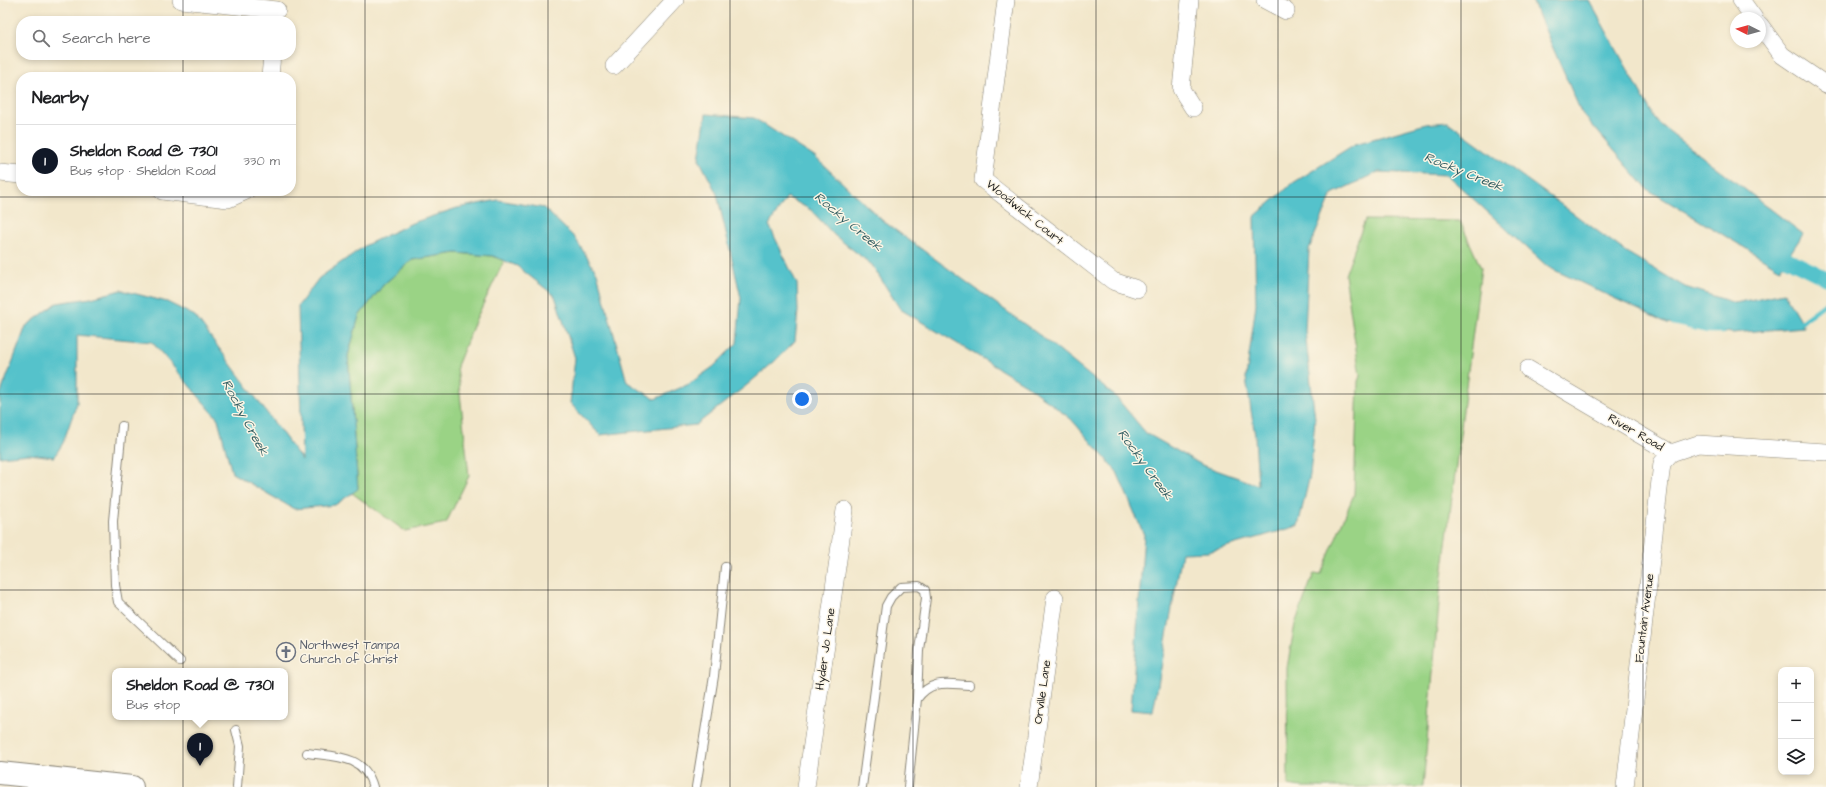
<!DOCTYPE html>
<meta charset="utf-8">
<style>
body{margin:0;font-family:"Architects Daughter",sans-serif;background:#f6f6f6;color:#202124}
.controls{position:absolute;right:12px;bottom:12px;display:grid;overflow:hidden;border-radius:8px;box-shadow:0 2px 6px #0003}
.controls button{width:36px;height:36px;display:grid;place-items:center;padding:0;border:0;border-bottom:1px solid #e0e0e0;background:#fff;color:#202124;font:20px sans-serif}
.compass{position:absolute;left:1730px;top:12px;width:36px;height:36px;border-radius:50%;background:#fff;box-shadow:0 2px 6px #0003;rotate:276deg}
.you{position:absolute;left:802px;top:399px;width:14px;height:14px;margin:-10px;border:3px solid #fff;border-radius:50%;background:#1a73e8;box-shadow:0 0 0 6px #1a73e833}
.badge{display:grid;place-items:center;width:26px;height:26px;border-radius:50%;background:#111827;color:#fff;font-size:13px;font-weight:700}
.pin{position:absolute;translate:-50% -33px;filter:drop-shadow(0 1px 2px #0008)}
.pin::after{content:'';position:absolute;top:21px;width:14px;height:12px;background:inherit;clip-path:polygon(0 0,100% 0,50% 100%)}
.popup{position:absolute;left:112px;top:668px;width:176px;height:52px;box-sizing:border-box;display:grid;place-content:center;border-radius:8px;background:#fff;filter:drop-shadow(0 1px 3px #0005);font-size:13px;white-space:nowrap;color:#757577}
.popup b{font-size:15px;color:#202124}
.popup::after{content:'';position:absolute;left:50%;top:100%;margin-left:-8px;border:8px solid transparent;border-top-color:#fff}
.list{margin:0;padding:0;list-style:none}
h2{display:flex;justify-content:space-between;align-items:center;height:52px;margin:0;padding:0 16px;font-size:17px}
h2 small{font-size:13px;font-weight:400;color:#757577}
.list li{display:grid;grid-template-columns:26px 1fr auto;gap:12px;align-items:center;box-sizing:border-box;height:72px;padding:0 16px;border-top:1px solid #e0e0e0}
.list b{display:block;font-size:15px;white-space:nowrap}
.list p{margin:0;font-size:13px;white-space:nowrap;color:#757577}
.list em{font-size:13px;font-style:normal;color:#757577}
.icon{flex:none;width:22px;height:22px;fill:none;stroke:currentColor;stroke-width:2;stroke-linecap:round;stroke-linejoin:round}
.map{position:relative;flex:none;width:1826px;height:787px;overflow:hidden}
.search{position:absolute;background:#fff;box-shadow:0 2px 6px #0003;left:16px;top:16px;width:280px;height:44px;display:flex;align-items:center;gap:10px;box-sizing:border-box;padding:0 14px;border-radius:16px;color:#757577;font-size:15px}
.panel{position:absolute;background:#fff;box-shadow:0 2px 6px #0003;left:16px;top:72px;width:280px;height:124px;border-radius:16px}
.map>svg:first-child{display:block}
</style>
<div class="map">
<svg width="1826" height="787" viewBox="0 0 1826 787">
<rect width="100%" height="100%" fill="#fcf5e5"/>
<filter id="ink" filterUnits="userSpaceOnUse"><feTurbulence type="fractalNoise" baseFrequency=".025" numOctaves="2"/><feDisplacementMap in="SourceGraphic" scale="8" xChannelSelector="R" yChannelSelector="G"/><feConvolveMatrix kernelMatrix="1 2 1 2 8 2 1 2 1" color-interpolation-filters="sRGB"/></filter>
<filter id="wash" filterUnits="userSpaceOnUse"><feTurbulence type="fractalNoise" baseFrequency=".012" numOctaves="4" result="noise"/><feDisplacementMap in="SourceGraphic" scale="16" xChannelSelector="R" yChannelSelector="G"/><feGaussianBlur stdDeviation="0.9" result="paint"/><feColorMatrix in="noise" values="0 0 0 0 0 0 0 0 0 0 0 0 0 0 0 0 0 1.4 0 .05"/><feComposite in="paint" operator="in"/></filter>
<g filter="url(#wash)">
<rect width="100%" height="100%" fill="#f2e7cb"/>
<path fill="#9ad385" stroke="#5b7850" d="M 1365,220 L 1460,221 L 1481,268 L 1440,592 L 1423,787 L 1302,787 L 1288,785 L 1287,668 L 1295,624 L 1314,573 L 1321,574 L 1354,494 L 1358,381 L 1360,376 L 1345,275 Z
M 456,253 L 493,256 L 504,261 L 476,319 L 457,366 L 469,476 L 446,523 L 405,531 L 352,493 L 358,488 L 348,356 L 359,316 L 384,284 L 412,260 Z"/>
<path fill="#54c2cb" stroke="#386f74" d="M 1532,0 L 1589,0 L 1657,122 L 1803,234 L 1780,269 L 1647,189 L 1581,112 Z
M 706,114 L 754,118 L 816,158 L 883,221 L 1042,337 L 1116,397 L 1146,433 L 1202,465 L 1258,485 L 1255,436 L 1246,378 L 1256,304 L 1254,217 L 1293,183 L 1355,144 L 1426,124 L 1448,122 L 1626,252 L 1685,287 L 1735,303 L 1784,293 L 1804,327 L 1732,333 L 1667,323 L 1548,267 L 1447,175 L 1378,172 L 1332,194 L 1309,249 L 1305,331 L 1315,419 L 1310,475 L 1298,526 L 1208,552 L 1182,553 L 1153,712 L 1131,710 L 1144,535 L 1117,472 L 1071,419 L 1026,385 L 900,309 L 872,265 L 834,235 L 811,210 L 787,197 L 769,225 L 797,284 L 798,311 L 795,341 L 775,361 L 747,385 L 696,425 L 600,435 L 570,403 L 575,358 L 555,296 L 517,266 L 493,256 L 456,253 L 412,260 L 384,284 L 359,316 L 348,356 L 358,489 L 335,505 L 294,509 L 232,473 L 218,419 L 152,342 L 77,335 L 77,403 L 63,443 L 54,457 L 29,454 L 0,457 L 0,395 L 26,326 L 57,303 L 91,298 L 121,290 L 167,302 L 195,316 L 302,460 L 298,306 L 319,278 L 366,245 L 412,223 L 457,208 L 498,200 L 544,208 L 575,238 L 597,273 L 627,382 L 655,399 L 689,384 L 713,367 L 737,343 L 741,298 L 717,194 L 699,159 Z"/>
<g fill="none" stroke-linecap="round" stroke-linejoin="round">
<path stroke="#54c2cb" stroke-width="4.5" d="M 1795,322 L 1802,321 L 1826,303
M 1673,323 L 1708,331 L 1723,331"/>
<path stroke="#54c2cb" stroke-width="15" d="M 1769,250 L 1826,278"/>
</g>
</g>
<g filter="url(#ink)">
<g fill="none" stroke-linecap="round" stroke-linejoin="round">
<g stroke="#878274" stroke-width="10">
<path id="lane" d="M 122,426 L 113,521 L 115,585 L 118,602 L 180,661
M 236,730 L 240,746 L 237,787
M 307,753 C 335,757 364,754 373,787
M 696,787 L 714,676 L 725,567
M 862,787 L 886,606 L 891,597 L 901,587 L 919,586 L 925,590 L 926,598 L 919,650 L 917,699
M 908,787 L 917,699 C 931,679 947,684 969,685"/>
</g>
<g stroke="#878274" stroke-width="18">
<path id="street" d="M 181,0 L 277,10
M 1006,0 L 983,180 L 1113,281 L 1137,289
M 1190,0 L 1181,89 L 1193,108
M 1265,0 L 1286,11
M 1741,0 L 1754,18
M 1760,25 L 1782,55 L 1826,85
M 614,66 L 675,0
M 270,77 L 272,55
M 0,173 L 21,175
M 162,191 L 228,199 L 246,191
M 1528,369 L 1671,453 L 1698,444 L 1826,452
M 806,787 L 845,510
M 1029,787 L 1055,598
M 1625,787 L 1662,463 L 1671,453"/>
</g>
<g stroke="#878274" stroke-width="24">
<path id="secondary" d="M 0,773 L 132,787"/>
</g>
<use href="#lane" stroke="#fff" stroke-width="8"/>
<use href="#street" stroke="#fff" stroke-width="17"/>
<use href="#secondary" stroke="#fff" stroke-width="22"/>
</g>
</g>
<path fill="none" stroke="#1c1c1c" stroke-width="1" stroke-opacity="0.55" d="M 183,0 L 183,21M 365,0 L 365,787M 548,0 L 548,787M 730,0 L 730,787M 913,0 L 913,787M 1096,0 L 1096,787M 1278,0 L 1278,787M 1461,0 L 1461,787M 1643,0 L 1643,787M 183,55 L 183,77M 183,191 L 183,787M 0,197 L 1826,197M 0,394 L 1826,394M 0,590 L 1826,590"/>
<defs>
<g id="church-ring" transform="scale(1)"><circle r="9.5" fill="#fcf5e5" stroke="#6b7280" stroke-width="1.5"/><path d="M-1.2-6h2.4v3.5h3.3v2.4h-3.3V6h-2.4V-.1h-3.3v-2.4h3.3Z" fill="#6b7280"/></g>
</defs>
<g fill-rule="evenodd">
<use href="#church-ring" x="286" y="652"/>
</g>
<g text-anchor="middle" stroke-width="3" stroke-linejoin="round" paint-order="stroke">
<g font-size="12" fill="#1c1c1c" stroke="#fcf5e5">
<text transform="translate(1025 212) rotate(39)" y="4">Woodwick Court</text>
<text transform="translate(1636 432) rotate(30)" y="4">River Road</text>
<text transform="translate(1644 618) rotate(-83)" y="4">Fountain Avenue</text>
<text transform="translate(825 649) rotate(-82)" y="4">Hyder Jo Lane</text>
<text transform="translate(1042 692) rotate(-82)" y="4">Orville Lane</text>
</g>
<g font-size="12" fill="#5b616d" stroke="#fcf5e5" text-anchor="start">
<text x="300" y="649">Northwest Tampa<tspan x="300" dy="14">Church of Christ</tspan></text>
</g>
<g font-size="13" font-style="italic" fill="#325e62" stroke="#fcf5e5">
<text transform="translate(1464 171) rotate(22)" y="5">Rocky Creek</text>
<text transform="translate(849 221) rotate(40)" y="5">Rocky Creek</text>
<text transform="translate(246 417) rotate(62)" y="5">Rocky Creek</text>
<text transform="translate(1146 464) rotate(54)" y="5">Rocky Creek</text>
</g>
</g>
</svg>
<div class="controls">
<button>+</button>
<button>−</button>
<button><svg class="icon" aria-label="layers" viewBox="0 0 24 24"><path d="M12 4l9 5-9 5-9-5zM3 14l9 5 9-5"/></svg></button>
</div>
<svg class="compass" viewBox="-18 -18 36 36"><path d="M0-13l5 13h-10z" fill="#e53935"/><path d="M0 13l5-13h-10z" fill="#757577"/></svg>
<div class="you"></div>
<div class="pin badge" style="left:200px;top:766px">1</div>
<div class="popup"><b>Sheldon Road @ 7301</b>Bus stop</div>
<div class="search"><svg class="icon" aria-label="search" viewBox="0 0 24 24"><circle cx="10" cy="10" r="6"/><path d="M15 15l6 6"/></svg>Search here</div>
<section class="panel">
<h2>Nearby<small></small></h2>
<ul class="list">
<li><span class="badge">1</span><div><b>Sheldon Road @ 7301</b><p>Bus stop · Sheldon Road</p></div><em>330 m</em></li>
</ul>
</section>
</div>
